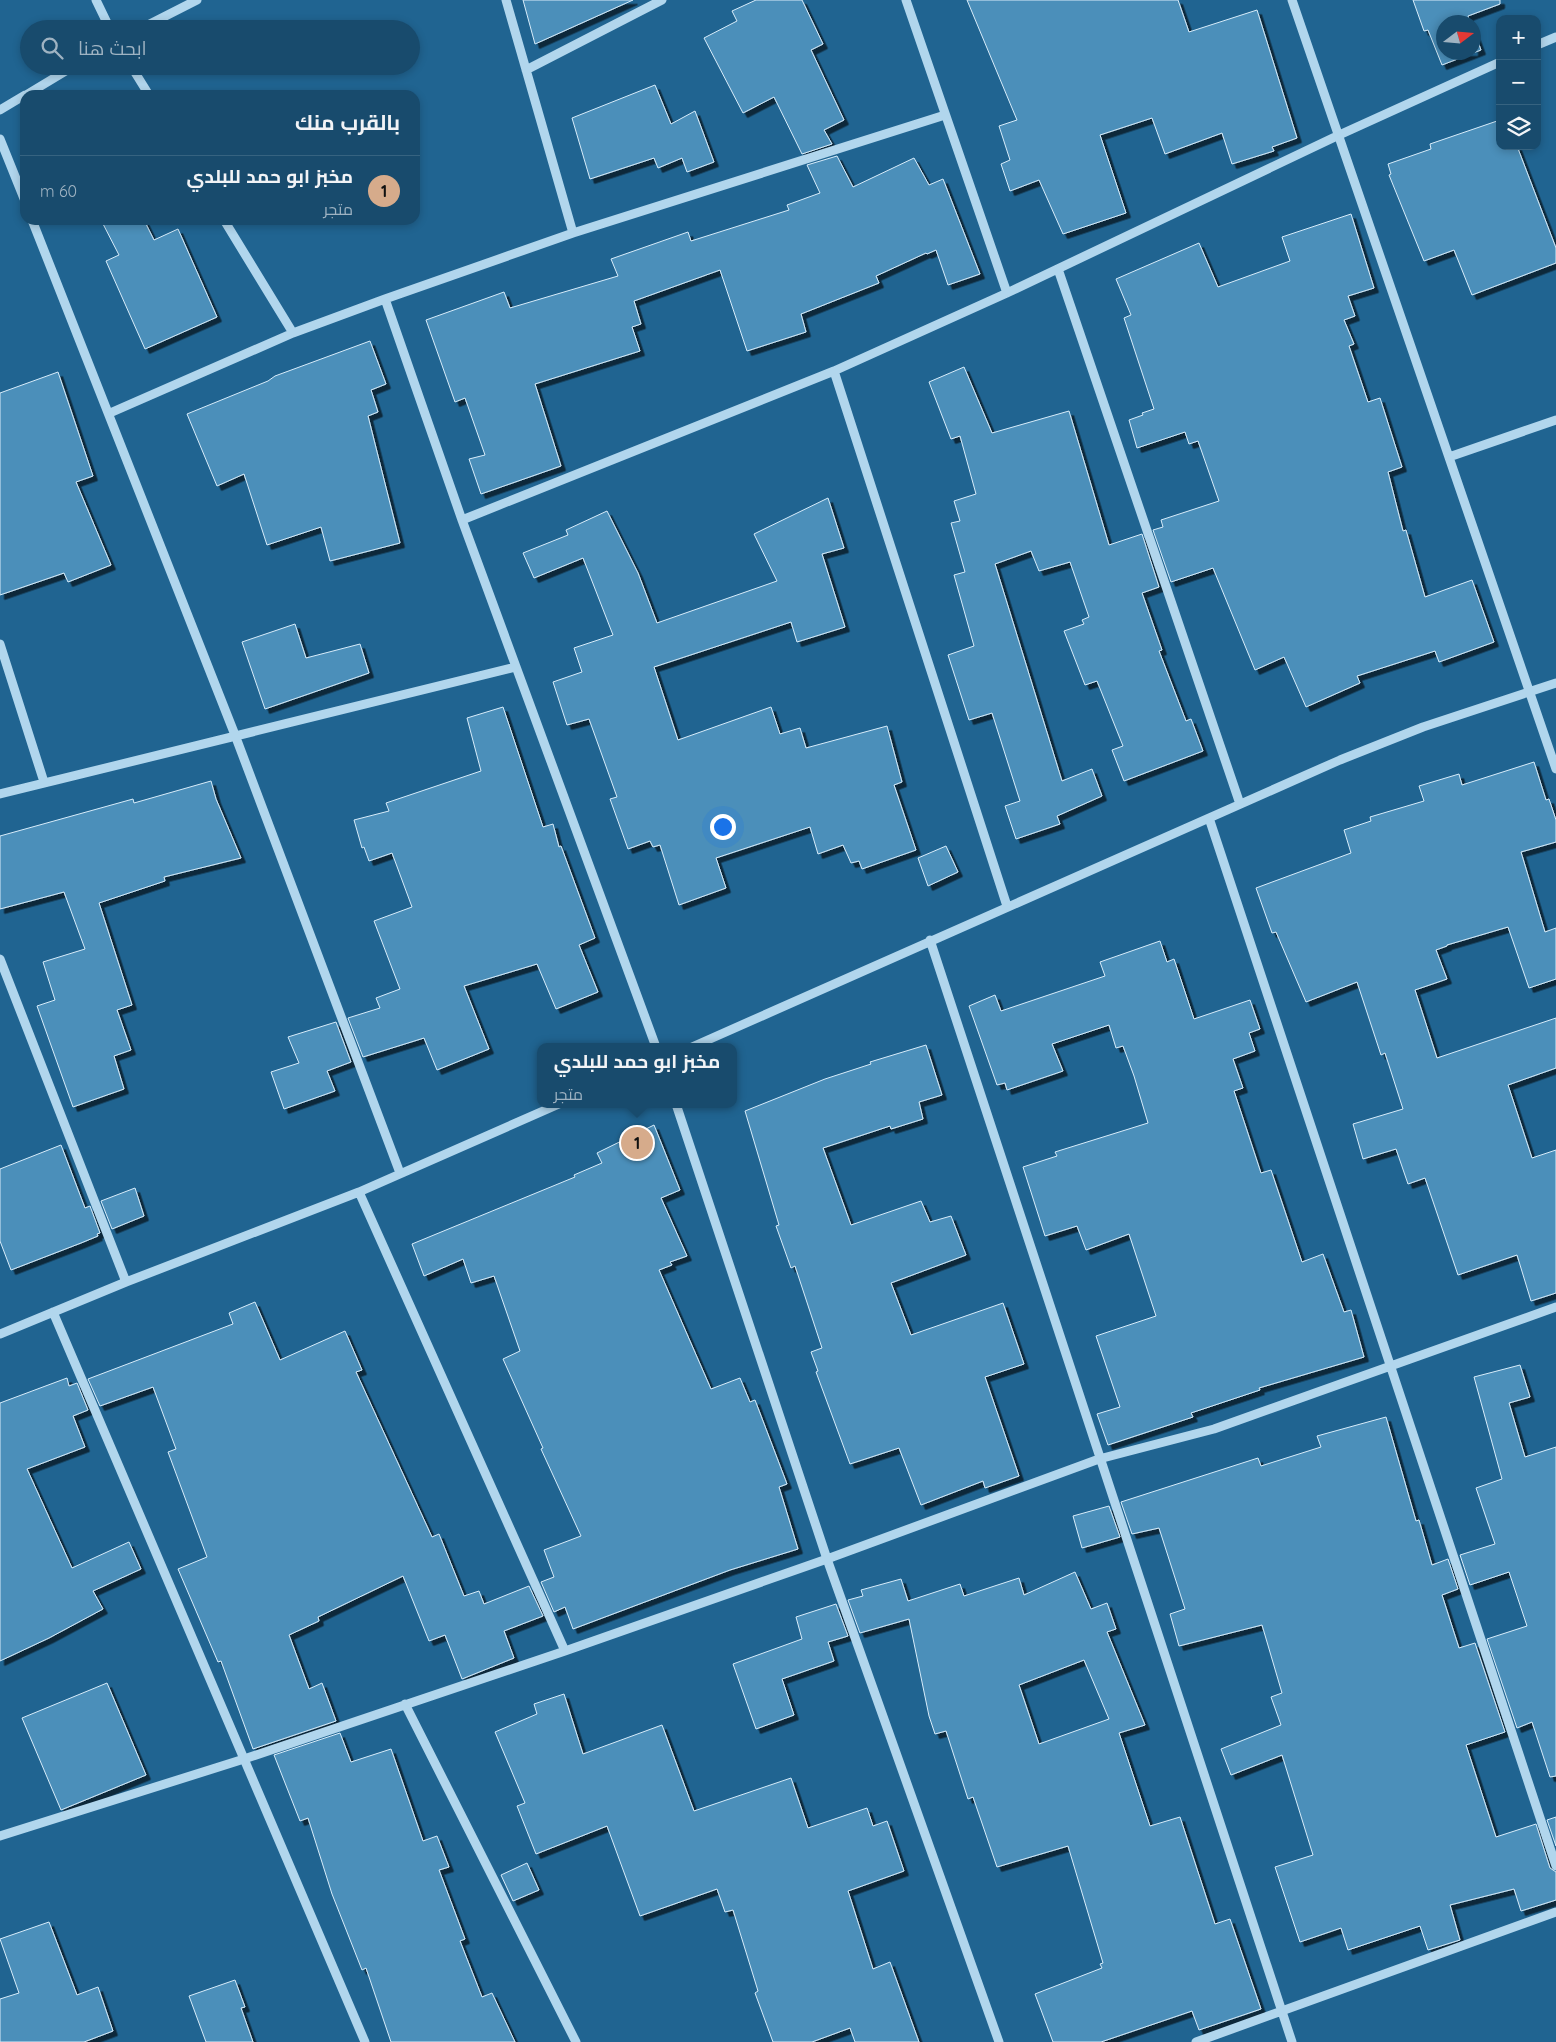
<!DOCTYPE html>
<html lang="ar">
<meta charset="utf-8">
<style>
body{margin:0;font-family:Quicksand,Cairo,sans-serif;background:#255575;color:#f1f3f6;direction:rtl}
.controls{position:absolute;right:15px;top:15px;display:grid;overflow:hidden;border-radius:10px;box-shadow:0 2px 8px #0003}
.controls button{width:45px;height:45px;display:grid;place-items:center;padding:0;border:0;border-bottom:1px solid #366380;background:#184b6d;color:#f1f3f6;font:25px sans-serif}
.compass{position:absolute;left:1436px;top:15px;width:45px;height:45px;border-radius:50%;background:#184b6d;box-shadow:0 2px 8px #0003;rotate:74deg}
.you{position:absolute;left:722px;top:826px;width:18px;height:18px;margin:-12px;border:4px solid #fff;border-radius:50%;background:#1a73e8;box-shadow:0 0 0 8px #1a73e833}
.badge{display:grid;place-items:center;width:32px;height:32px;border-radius:50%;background:#d6ab8b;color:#111;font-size:16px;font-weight:700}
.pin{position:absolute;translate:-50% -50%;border:2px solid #fff;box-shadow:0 1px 5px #0006}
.popup{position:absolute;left:537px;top:1043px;width:200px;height:65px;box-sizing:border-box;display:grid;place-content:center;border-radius:10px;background:#184b6d;filter:drop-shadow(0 1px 4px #0005);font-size:16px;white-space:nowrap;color:#9fb3c2}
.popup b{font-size:19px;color:#f1f3f6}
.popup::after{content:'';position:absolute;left:50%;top:100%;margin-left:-10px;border:10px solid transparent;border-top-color:#184b6d}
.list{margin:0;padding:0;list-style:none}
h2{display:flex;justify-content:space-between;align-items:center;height:65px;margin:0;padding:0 20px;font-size:21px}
h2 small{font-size:16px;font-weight:400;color:#9fb3c2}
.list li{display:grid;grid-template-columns:32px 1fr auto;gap:15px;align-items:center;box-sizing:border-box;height:70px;padding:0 20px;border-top:1px solid #366380}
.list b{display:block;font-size:19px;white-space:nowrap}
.list p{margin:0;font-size:16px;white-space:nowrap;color:#9fb3c2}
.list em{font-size:16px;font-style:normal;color:#9fb3c2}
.icon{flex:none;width:28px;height:28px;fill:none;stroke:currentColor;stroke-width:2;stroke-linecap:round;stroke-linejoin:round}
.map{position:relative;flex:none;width:1556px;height:2042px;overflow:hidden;direction:ltr}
.search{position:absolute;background:#184b6d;box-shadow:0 2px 8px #0003;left:20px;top:20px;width:400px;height:55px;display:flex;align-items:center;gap:12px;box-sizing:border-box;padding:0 18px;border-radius:28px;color:#9fb3c2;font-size:19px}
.panel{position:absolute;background:#184b6d;box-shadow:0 2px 8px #0003;left:20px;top:90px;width:400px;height:135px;border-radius:15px;direction:rtl}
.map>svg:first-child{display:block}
</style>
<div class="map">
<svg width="1556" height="2042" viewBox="0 0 1556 2042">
<defs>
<filter id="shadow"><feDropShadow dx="4.5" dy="4.5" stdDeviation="0" flood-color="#0009"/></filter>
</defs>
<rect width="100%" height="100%" fill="#206491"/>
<path fill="#4c8fba" stroke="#d7ecfa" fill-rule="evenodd" filter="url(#shadow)" d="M 523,0 L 633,0 L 535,44 Z
M 756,0 L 802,0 L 823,44 L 811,50 L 844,120 L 824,130 L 832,144 L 802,154 L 774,97 L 743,113 L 704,38 L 737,21 L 732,11 Z
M 967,0 L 1178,0 L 1189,32 L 1257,10 L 1297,138 L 1272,147 L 1274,151 L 1232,164 L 1222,133 L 1165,154 L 1152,118 L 1100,135 L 1126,213 L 1063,234 L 1039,180 L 1010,191 L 1001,164 L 1010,160 L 999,126 L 1017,120 Z
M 1413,0 L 1500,0 L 1500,4 L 1468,16 L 1470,22 L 1444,22 L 1444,52 L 1474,52 L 1474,31 L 1481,50 L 1442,65 L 1428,30 L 1424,31 Z
M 655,85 L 671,124 L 695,111 L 714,162 L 687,172 L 682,158 L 658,168 L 654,158 L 590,179 L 572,118 Z
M 1500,120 L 1500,146 L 1517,146 L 1556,248 L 1556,263 L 1472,295 L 1454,250 L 1424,261 L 1389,175 L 1391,174 L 1388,164 L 1431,149 L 1430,144 Z
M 837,156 L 853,187 L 914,158 L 929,185 L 943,179 L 980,274 L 948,285 L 936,250 L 927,254 L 926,253 L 876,276 L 879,283 L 801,314 L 806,332 L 747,351 L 720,270 L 634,301 L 641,324 L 632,327 L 640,351 L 535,384 L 561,466 L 481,494 L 469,459 L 485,455 L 465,398 L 455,402 L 426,320 L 504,292 L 510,308 L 618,276 L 611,259 L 688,232 L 691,241 L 789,210 L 787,205 L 820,193 L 807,165 Z
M 1351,214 L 1374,288 L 1348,296 L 1355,316 L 1344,320 L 1354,344 L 1349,346 L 1368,402 L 1380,398 L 1402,467 L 1388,472 L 1403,531 L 1406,530 L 1425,597 L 1472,580 L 1494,642 L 1439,662 L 1435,651 L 1357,676 L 1360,683 L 1306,707 L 1284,657 L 1255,670 L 1213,568 L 1171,582 L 1153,530 L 1163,527 L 1161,520 L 1219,501 L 1198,441 L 1189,444 L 1185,432 L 1137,448 L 1129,420 L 1143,415 L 1142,413 L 1154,409 L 1124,318 L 1131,315 L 1116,279 L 1199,243 L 1218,287 L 1290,261 L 1282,237 Z
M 101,220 L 144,220 L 154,240 L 178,229 L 217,317 L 145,349 L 106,261 L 119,255 Z
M 370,341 L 386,384 L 371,390 L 378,412 L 368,416 L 400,543 L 330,561 L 321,527 L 267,545 L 244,474 L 217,486 L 187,414 L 268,381 L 275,376 Z
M 964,367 L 992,433 L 1069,411 L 1109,545 L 1142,534 L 1159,587 L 1142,593 L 1162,650 L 1159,651 L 1186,721 L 1191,719 L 1203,751 L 1124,781 L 1112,750 L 1123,746 L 1097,681 L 1085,685 L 1064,631 L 1084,624 L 1082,620 L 1089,617 L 1070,562 L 1039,571 L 1031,551 L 995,564 L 1062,781 L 1092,769 L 1102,796 L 1057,816 L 1060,824 L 1016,839 L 1005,806 L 1020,801 L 992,713 L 969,720 L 948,655 L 974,646 L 954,575 L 965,572 L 951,523 L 960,521 L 954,501 L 976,494 L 960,436 L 951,439 L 929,382 Z
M 58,372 L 93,476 L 76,482 L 111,565 L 68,582 L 64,573 L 0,595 L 0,393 Z
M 828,498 L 844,548 L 822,554 L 845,627 L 797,642 L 791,622 L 654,667 L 678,740 L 771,707 L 780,734 L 800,728 L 806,748 L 887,726 L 902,782 L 894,785 L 916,850 L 862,869 L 859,861 L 851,863 L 843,845 L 818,854 L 810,827 L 716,858 L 726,888 L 679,905 L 660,845 L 653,847 L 650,841 L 628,849 L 610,799 L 617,797 L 589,719 L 567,725 L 553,682 L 582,672 L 574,648 L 613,635 L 583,558 L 534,578 L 523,553 L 568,535 L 566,530 L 607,511 L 638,573 L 657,623 L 777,581 L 754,534 Z
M 295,624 L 306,658 L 360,644 L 369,673 L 265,709 L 242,642 Z
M 503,707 L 543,827 L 553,824 L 559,847 L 561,846 L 595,938 L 579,945 L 598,992 L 556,1009 L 537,964 L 464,986 L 489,1049 L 437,1070 L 424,1038 L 363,1057 L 348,1018 L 380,1008 L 376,998 L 400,989 L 374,921 L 412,907 L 392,853 L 369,861 L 364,847 L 362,848 L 354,820 L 389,811 L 386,803 L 481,771 L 467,718 Z
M 1534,762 L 1546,800 L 1549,799 L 1556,820 L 1556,842 L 1521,852 L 1545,932 L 1556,928 L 1556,979 L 1529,988 L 1508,927 L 1447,945 L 1447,946 L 1436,950 L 1447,979 L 1415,990 L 1437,1058 L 1556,1018 L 1556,1068 L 1508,1085 L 1532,1158 L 1556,1150 L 1556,1293 L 1531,1301 L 1517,1255 L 1458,1275 L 1425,1178 L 1408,1184 L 1396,1149 L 1363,1159 L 1353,1124 L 1403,1109 L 1385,1053 L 1381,1055 L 1357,982 L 1306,1002 L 1276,932 L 1272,933 L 1256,888 L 1351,853 L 1344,830 L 1371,821 L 1370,817 L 1424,801 L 1419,786 L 1459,774 L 1462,785 Z
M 211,781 L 216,799 L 241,858 L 164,877 L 165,881 L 99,903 L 132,1005 L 117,1010 L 131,1050 L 114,1056 L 124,1089 L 73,1107 L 37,1006 L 55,1000 L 43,962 L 85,949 L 64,892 L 0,909 L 0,836 L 133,799 L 134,803 Z
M 946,846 L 958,872 L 928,886 L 918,858 Z
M 1160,941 L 1167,962 L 1174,959 L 1194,1019 L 1250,1000 L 1260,1029 L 1249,1033 L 1255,1051 L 1233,1059 L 1243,1088 L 1234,1091 L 1261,1173 L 1271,1170 L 1302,1262 L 1323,1254 L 1344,1312 L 1351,1310 L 1364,1357 L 1259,1388 L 1260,1390 L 1191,1413 L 1193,1417 L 1108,1445 L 1097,1414 L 1120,1407 L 1096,1336 L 1156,1316 L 1129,1234 L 1086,1250 L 1077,1226 L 1045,1236 L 1023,1167 L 1057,1156 L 1055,1152 L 1148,1123 L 1134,1076 L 1123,1046 L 1116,1048 L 1109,1025 L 1052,1044 L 1063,1071 L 1007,1090 L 1005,1083 L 997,1085 L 969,1006 L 995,995 L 1001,1011 L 1105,976 L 1100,962 Z
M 336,1022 L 351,1062 L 327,1071 L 335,1091 L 284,1109 L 271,1072 L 299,1063 L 288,1037 Z
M 926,1045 L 942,1095 L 919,1102 L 923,1119 L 891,1129 L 890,1126 L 823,1148 L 851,1225 L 921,1201 L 930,1222 L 951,1216 L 966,1255 L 891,1283 L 911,1335 L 1003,1303 L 1024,1364 L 985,1377 L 1019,1476 L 985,1488 L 983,1481 L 921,1505 L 899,1448 L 850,1464 L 816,1372 L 818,1371 L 811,1352 L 822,1348 L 795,1266 L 791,1268 L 776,1226 L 779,1225 L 745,1111 L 825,1079 L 871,1064 L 870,1062 Z
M 654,1125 L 680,1190 L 661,1198 L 687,1256 L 670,1262 L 672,1265 L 659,1270 L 711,1389 L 740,1378 L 750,1402 L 755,1400 L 787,1484 L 779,1487 L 798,1549 L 730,1570 L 573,1629 L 565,1607 L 554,1612 L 541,1582 L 554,1577 L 544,1550 L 581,1536 L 541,1449 L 543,1448 L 503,1359 L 520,1351 L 494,1276 L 471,1283 L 463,1259 L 424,1276 L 412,1244 L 575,1177 L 574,1175 L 602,1163 L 597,1153 Z
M 61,1145 L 85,1208 L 90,1206 L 100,1233 L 97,1234 L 98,1236 L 81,1243 L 11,1270 L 0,1241 L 0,1169 Z
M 135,1188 L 144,1216 L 112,1229 L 101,1201 Z
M 255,1302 L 280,1360 L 345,1331 L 362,1370 L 356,1372 L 432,1537 L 439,1534 L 464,1596 L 479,1591 L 484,1604 L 529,1586 L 543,1616 L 504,1631 L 514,1658 L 462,1679 L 445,1635 L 429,1641 L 403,1576 L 318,1617 L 319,1621 L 289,1635 L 309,1689 L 322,1683 L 336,1721 L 253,1749 L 221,1661 L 218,1662 L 178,1569 L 207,1557 L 168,1452 L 176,1449 L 153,1387 L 100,1406 L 88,1379 L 233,1324 L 229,1313 Z
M 1520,1365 L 1530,1397 L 1509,1403 L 1525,1457 L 1556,1447 L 1556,1776 L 1550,1777 L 1532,1722 L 1517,1728 L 1487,1639 L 1527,1626 L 1509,1572 L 1470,1585 L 1460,1555 L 1495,1544 L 1476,1488 L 1502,1479 L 1474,1377 Z
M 67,1378 L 69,1386 L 77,1383 L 88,1410 L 73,1416 L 85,1447 L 27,1469 L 72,1568 L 129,1542 L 141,1569 L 93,1591 L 103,1609 L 49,1638 L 0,1661 L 0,1403 Z
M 1386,1417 L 1416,1521 L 1419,1520 L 1432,1565 L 1448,1559 L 1458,1589 L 1442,1595 L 1459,1648 L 1475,1643 L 1505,1732 L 1466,1745 L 1496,1837 L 1536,1824 L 1550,1868 L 1556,1872 L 1556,1900 L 1521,1911 L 1514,1889 L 1450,1905 L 1460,1940 L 1428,1950 L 1420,1926 L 1348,1950 L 1341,1928 L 1300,1942 L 1275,1867 L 1313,1855 L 1282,1755 L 1231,1775 L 1221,1749 L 1281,1725 L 1271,1697 L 1282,1693 L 1262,1625 L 1179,1646 L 1170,1614 L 1185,1609 L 1159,1528 L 1132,1534 L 1121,1502 L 1258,1458 L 1261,1466 L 1321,1447 L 1317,1436 Z
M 1109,1506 L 1120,1537 L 1082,1548 L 1073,1516 Z
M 1075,1572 L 1091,1609 L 1107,1603 L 1116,1629 L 1107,1632 L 1145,1725 L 1119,1733 L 1150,1826 L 1180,1817 L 1215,1924 L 1230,1919 L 1261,2009 L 1199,2030 L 1192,2011 L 1101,2042 L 1053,2042 L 1035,1994 L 1102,1968 L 1100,1964 L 1103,1963 L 1068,1846 L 997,1867 L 973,1797 L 968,1799 L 946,1731 L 935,1734 L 929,1716 L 909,1619 L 860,1633 L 848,1600 L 863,1596 L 861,1590 L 901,1579 L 908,1601 L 960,1584 L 964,1596 L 1019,1578 L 1024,1595 ZM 1084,1660 L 1109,1719 L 1039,1744 L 1019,1685 Z
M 836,1604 L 848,1636 L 828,1642 L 834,1661 L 782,1679 L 794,1715 L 756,1729 L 733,1664 L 802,1639 L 796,1617 Z
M 107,1683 L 146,1775 L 61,1810 L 22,1718 Z
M 564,1694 L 583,1754 L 662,1725 L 694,1811 L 791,1778 L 808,1828 L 867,1808 L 873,1826 L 887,1821 L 904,1871 L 848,1891 L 873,1969 L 890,1962 L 919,2042 L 855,2042 L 850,2028 L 812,2042 L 773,2042 L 755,1993 L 758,1991 L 733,1910 L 725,1912 L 717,1889 L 640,1916 L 607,1826 L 536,1854 L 517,1806 L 525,1803 L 495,1732 L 537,1714 L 534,1704 Z
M 340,1733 L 351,1762 L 391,1749 L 423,1841 L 437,1836 L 449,1867 L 439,1870 L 465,1939 L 460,1941 L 482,1997 L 492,1993 L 515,2042 L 391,2042 L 366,1968 L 362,1970 L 332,1894 L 308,1818 L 300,1821 L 274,1755 Z
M 1556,1817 L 1556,1846 L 1547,1820 Z
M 527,1863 L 539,1890 L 513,1901 L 501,1875 Z
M 49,1922 L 77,1995 L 98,1987 L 113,2031 L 84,2042 L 0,2042 L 0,1999 L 19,1993 L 0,1939 Z
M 235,1980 L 245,2007 L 241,2008 L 253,2042 L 206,2042 L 189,1996 Z"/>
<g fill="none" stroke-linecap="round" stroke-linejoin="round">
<path stroke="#b1d6ed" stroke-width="9" d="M 96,0 L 110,29
M 506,0 L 573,233
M 906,0 L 1007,293
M 1292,0 L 1556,769
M 140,29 L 197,0
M 1537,45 L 1556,37
M 131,66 L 149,95
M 526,70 L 662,0
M 26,95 L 74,66
M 0,110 L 25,95
M 0,139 L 25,201
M 32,220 L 235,735 L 400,1173
M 224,220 L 293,333
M 1058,269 L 1240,804
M 385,299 L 462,520 L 656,1047
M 834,371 L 1007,906
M 110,413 L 293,333 L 385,299 L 573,233 L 945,115
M 1449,457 L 1556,420
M 462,520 L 834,371 L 1007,293 L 1337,136 L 1500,62
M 0,644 L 44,782
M 0,794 L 516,667
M 1209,818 L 1556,1866
M 930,940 L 1292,2042
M 0,959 L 126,1282
M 692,1047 L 1340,760 L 1423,727 L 1556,683
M 676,1104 L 827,1559 L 999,2042
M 359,1192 L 565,1651
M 53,1312 L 365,2042
M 0,1334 L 126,1282 L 359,1192 L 559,1104
M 405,1704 L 576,2042
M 0,1836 L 244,1759 L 565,1651 L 827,1559 L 1099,1459 L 1214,1429 L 1556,1307
M 1196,2042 L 1556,1912"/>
</g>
</svg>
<div class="controls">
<button>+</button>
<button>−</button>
<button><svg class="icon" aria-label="layers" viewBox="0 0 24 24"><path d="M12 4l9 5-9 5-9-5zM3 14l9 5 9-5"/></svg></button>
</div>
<svg class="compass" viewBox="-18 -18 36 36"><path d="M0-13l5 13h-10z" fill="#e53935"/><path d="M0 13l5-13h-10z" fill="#9fb3c2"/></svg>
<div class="you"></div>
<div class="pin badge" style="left:637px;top:1143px">1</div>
<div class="popup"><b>مخبز ابو حمد للبلدي</b>متجر</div>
<div class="search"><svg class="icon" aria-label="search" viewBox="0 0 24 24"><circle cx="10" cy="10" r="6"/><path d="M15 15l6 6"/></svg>ابحث هنا</div>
<section class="panel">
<h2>بالقرب منك<small></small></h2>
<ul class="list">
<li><span class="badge">1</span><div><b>مخبز ابو حمد للبلدي</b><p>متجر</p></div><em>60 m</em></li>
</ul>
</section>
</div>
